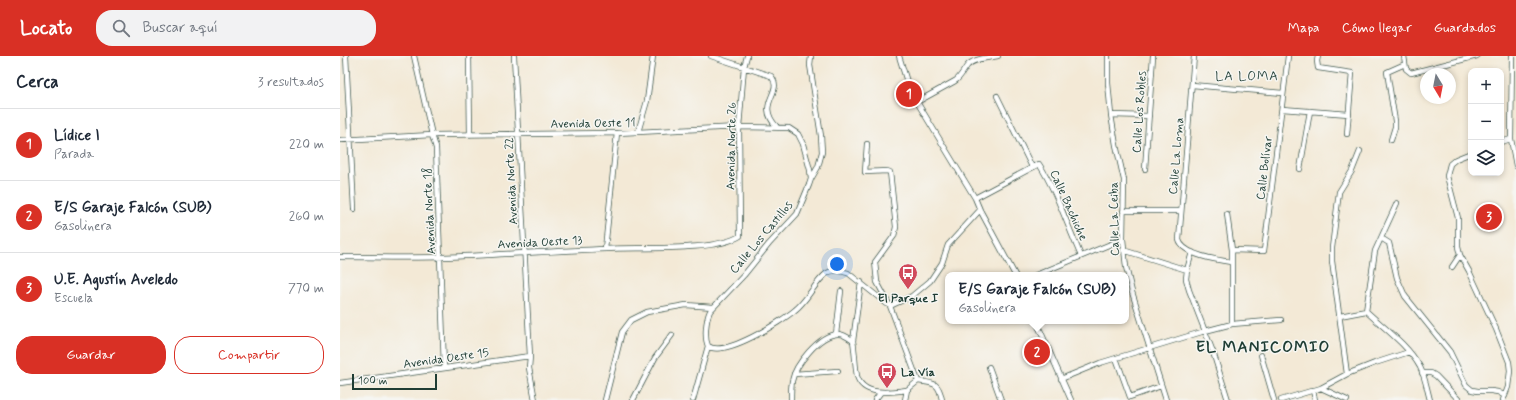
<!DOCTYPE html>
<html lang="es">
<meta charset="utf-8">
<style>
body{margin:0;font-family:Mynerve,sans-serif;background:#f2f2f3;color:#1f2937}
.controls{position:absolute;right:12px;top:12px;display:grid;overflow:hidden;border-radius:8px;box-shadow:0 2px 6px #0003}
.controls button{width:36px;height:36px;display:grid;place-items:center;padding:0;border:0;border-bottom:1px solid #e0e1e3;background:#fff;color:#1f2937;font:20px sans-serif}
.compass{position:absolute;left:1080px;top:12px;width:36px;height:36px;border-radius:50%;background:#fff;box-shadow:0 2px 6px #0003;rotate:170deg}
.scale{position:absolute;left:12px;bottom:10px;width:85px;box-sizing:border-box;padding-left:4px;border:2px solid #1f3d34;border-top:0;font-size:11px;line-height:14px;white-space:nowrap;color:#1f3d34;-webkit-text-stroke:3px #f6f6f2;paint-order:stroke}
.you{position:absolute;left:497px;top:208px;width:14px;height:14px;margin:-10px;border:3px solid #fff;border-radius:50%;background:#1a73e8;box-shadow:0 0 0 6px #1a73e833}
.badge{display:grid;place-items:center;width:26px;height:26px;border-radius:50%;background:#d93025;color:#fff;font-size:13px;font-weight:700}
.pin{position:absolute;translate:-50% -50%;border:2px solid #fff;box-shadow:0 1px 4px #0006}
.popup{position:absolute;left:605px;top:216px;width:184px;height:52px;box-sizing:border-box;display:grid;place-content:center;border-radius:8px;background:#fff;filter:drop-shadow(0 1px 3px #0005);font-size:13px;white-space:nowrap;color:#747a83}
.popup b{font-size:15px;color:#1f2937}
.popup::after{content:'';position:absolute;left:50%;top:100%;margin-left:-8px;border:8px solid transparent;border-top-color:#fff}
.list{margin:0;padding:0;list-style:none}
h2{display:flex;justify-content:space-between;align-items:center;height:52px;margin:0;padding:0 16px;font-size:17px}
h2 small{font-size:13px;font-weight:400;color:#747a83}
.list li{display:grid;grid-template-columns:26px 1fr auto;gap:12px;align-items:center;box-sizing:border-box;height:72px;padding:0 16px;border-top:1px solid #e0e1e3}
.list b{display:block;font-size:15px;white-space:nowrap}
.list p{margin:0;font-size:13px;white-space:nowrap;color:#747a83}
.list em{font-size:13px;font-style:normal;color:#747a83}
.actions{display:flex;gap:8px;padding:12px 16px}
.actions a{flex:1;padding:9px 0;border:1px solid #d93025;border-radius:16px;text-align:center;font-size:14px;color:#d93025}
.actions .main{background:#d93025;color:#fff}
.icon{flex:none;width:22px;height:22px;fill:none;stroke:currentColor;stroke-width:2;stroke-linecap:round;stroke-linejoin:round}
.map{position:relative;flex:none;width:1176px;height:344px;overflow:hidden}
header{display:flex;align-items:center;gap:24px;box-sizing:border-box;height:56px;padding:0 20px;background:#d93025;color:#fff}
header strong{font-size:19px}
nav{display:flex;gap:22px;margin-inline-start:auto;font-size:14px}
.search{width:280px;height:36px;background:#f2f2f3;display:flex;align-items:center;gap:10px;box-sizing:border-box;padding:0 14px;border-radius:16px;color:#747a83;font-size:15px}
main{display:flex}
aside{flex:1;background:#fff}
.map>svg:first-child{display:block}
</style>
<header>
<strong>Locato</strong>
<div class="search"><svg class="icon" aria-label="search" viewBox="0 0 24 24"><circle cx="10" cy="10" r="6"/><path d="M15 15l6 6"/></svg>Buscar aquí</div>
<nav><a>Mapa</a><a>Cómo llegar</a><a>Guardados</a></nav>
</header>
<main>
<aside>
<h2>Cerca<small>3 resultados</small></h2>
<ul class="list">
<li><span class="badge">1</span><div><b>Lídice I</b><p>Parada</p></div><em>220 m</em></li>
<li><span class="badge">2</span><div><b>E/S Garaje Falcón (SUB)</b><p>Gasolinera</p></div><em>260 m</em></li>
<li><span class="badge">3</span><div><b>U.E. Agustín Aveledo</b><p>Escuela</p></div><em>770 m</em></li>
</ul>
<div class="actions"><a class="main">Guardar</a><a>Compartir</a></div>
</aside>
<div class="map">
<svg width="1176" height="344" viewBox="0 0 1176 344">
<rect width="100%" height="100%" fill="#f6f6f2"/>
<filter id="ink" filterUnits="userSpaceOnUse"><feTurbulence type="fractalNoise" baseFrequency=".025" numOctaves="2"/><feDisplacementMap in="SourceGraphic" scale="8" xChannelSelector="R" yChannelSelector="G"/><feConvolveMatrix kernelMatrix="1 2 1 2 8 2 1 2 1" color-interpolation-filters="sRGB"/></filter>
<filter id="wash" filterUnits="userSpaceOnUse"><feTurbulence type="fractalNoise" baseFrequency=".012" numOctaves="4" result="noise"/><feDisplacementMap in="SourceGraphic" scale="16" xChannelSelector="R" yChannelSelector="G"/><feGaussianBlur stdDeviation="0.9" result="paint"/><feColorMatrix in="noise" values="0 0 0 0 0 0 0 0 0 0 0 0 0 0 0 0 0 1.4 0 .05"/><feComposite in="paint" operator="in"/></filter>
<g filter="url(#wash)">
<rect width="100%" height="100%" fill="#f3e9d6"/>
</g>
<g filter="url(#ink)">
<g fill="none" stroke-linecap="round" stroke-linejoin="round">
<g stroke="#3f574c" stroke-width="6">
<path id="minor" d="M 6,0 L 14,153
M 74,0 L 92,79 L 96,92 L 104,311
M 129,0 L 130,79
M 174,0 L 190,300 L 189,312 L 195,344
M 371,0 L 431,20 C 445,36 414,47 437,71
M 559,0 L 567,26 L 577,46 L 635,142 L 640,154 L 675,219
M 768,0 L 768,27 L 771,59 L 776,89 L 784,124 L 783,183 L 786,211 L 792,236 L 826,344
M 854,0 L 839,184 C 843,199 877,204 891,206
M 978,0 L 977,5 L 978,12 L 1012,17 L 1007,78
M 1064,0 L 1066,13 L 1071,17 L 1137,0
M 1172,0 L 1171,83 L 1176,110
M 852,29 L 943,37
M 657,40 L 692,111
M 577,46 L 615,25 C 621,21 623,15 627,10 C 633,2 649,2 658,0
M 942,53 L 1009,58
M 771,59 L 809,60
M 298,76 L 307,45 L 313,0
M 0,84 L 92,79 L 277,77 L 399,71 L 449,72 L 458,78 L 463,88 L 470,114 L 471,123
M 1051,84 L 1055,71 L 1055,65 L 1047,16 L 1065,8
M 1161,86 L 1171,83
M 527,88 L 525,116 L 547,115 L 550,116 L 556,171 L 554,180 L 535,206 L 537,226 L 550,250 L 578,325
M 1131,97 L 1116,103 L 1110,108 L 1107,120 L 1118,162 L 1118,191 L 1120,199 L 1129,215 L 1156,273 L 1169,306 L 1170,315 L 1168,331 L 1163,344
M 805,113 L 813,0
M 960,113 L 970,55
M 635,142 L 699,108 C 717,136 727,169 741,200
M 783,155 L 841,155
M 887,158 L 892,194 L 892,268
M 1041,182 L 1049,187 L 1057,222 L 1065,240 L 1110,296 L 1126,329 L 1132,334 L 1138,335 L 1151,335 L 1158,336 L 1165,340
M 265,193 L 277,77
M 783,194 L 847,214
M 892,194 L 924,195 L 948,0
M 852,196 L 847,214 L 846,223 L 849,234 L 873,296 L 888,344
M 0,201 C 34,201 69,202 103,201 C 157,199 212,195 266,193 C 299,191 374,196 400,180 L 399,71 L 404,11 L 407,0
M 1112,211 L 1120,199
M 696,219 L 783,183
M 550,250 L 572,240 L 590,225 L 602,207 L 608,189 L 640,154
M 1026,255 L 1035,195 L 1057,147
M 1000,260 L 1026,255 C 1044,272 1068,289 1080,311 C 1085,321 1087,333 1090,344
M 696,265 L 731,344
M 496,278 L 501,235
M 513,285 L 521,226
M 368,290 C 384,302 441,266 455,254 C 468,244 474,227 487,217 C 493,213 501,215 508,217 L 547,248
M 921,299 L 934,344
M 776,302 L 790,341 L 821,330
M 649,311 L 661,344
M 1082,317 L 1091,317 L 1096,320 L 1119,344
M 454,318 L 498,315
M 1007,318 L 992,205 L 992,192 L 999,136 L 1012,115 L 1020,95
M 721,323 L 760,307 L 865,275 L 892,268 L 941,264
M 578,325 C 595,327 599,327 602,344
M 0,327 L 190,300
M 981,332 L 1007,344
M 567,334 L 578,325
M 973,334 L 975,344
M 265,344 L 282,276 L 291,264 L 307,256 L 346,249 L 373,251
M 293,344 L 315,302 L 332,279
M 353,344 L 368,290 C 364,281 366,264 370,255 L 404,219 L 429,188 L 457,158 L 469,129 L 471,123 L 478,111 L 482,96 L 481,80 L 470,9 L 471,0
M 451,344 C 451,338 451,331 452,325 C 455,309 479,279 497,278 C 503,277 509,282 513,285 C 515,296 515,309 517,320 C 523,341 552,336 567,334
M 535,344 L 541,336
M 565,344 L 567,334
M 941,344 L 981,332 L 1007,318 L 1035,307 L 1069,296"/>
</g>
<use href="#minor" stroke="#fff" stroke-width="4.5"/>
</g>
</g>
<defs>
<g id="bus-pin" transform="scale(1)"><path d="M0 17L-7.5 6A9.5 9.5 0 1 1 7.5 6Z" fill="#d1495b" stroke="#f6f6f2"/><path d="M-5-6H5V4H4V6H2V4H-2V6H-4V4H-5ZM-3.5-4V0h7V-4ZM-3.5 1.2v1.5H-2V1.2ZM2 1.2v1.5H3.5V1.2Z" fill="#fff"/></g>
</defs>
<g fill-rule="evenodd">
<use href="#bus-pin" x="568" y="217"/>
<use href="#bus-pin" x="547" y="316"/>
</g>
<g text-anchor="middle" stroke-width="3" stroke-linejoin="round" paint-order="stroke">
<g font-size="12" fill="#1f3d34" stroke="#f6f6f2">
<text transform="translate(799 56) rotate(-86)" y="4">Calle Los Robles</text>
<text transform="translate(253 67) rotate(-1)" y="4">Avenida Oeste 11</text>
<text transform="translate(391 90) rotate(-89)" y="4">Avenida Norte 26</text>
<text transform="translate(836 100) rotate(-85)" y="4">Calle La Loma</text>
<text transform="translate(924 112) rotate(-83)" y="4">Calle Bolívar</text>
<text transform="translate(171 125) rotate(-93)" y="4">Avenida Norte 22</text>
<text transform="translate(729 149) rotate(66)" y="4">Calle Bachiche</text>
<text transform="translate(89 155) rotate(-93)" y="4">Avenida Norte 18</text>
<text transform="translate(774 163) rotate(-91)" y="4">Calle La Ceiba</text>
<text transform="translate(421 181) rotate(-50)" y="4">Calle Los Castillos</text>
<text transform="translate(200 186) rotate(-3)" y="4">Avenida Oeste 13</text>
<text transform="translate(106 302) rotate(-8)" y="4">Avenida Oeste 15</text>
</g>
<g font-size="12" font-weight="bold" fill="#1f3d34" stroke="#f6f6f2">
<text x="568" y="246">El Parque I</text>
<text x="561" y="320" text-anchor="start">La Vía</text>
</g>
<g font-size="13" letter-spacing="1" fill="#1f3d34" stroke="#f6f6f2">
<text x="907" y="24">LA LOMA</text>
</g>
<g font-size="16" font-weight="bold" letter-spacing="1" fill="#1f3d34" stroke="#f6f6f2">
<text x="923" y="296">EL MANICOMIO</text>
</g>
</g>
</svg>
<div class="controls">
<button>+</button>
<button>−</button>
<button><svg class="icon" aria-label="layers" viewBox="0 0 24 24"><path d="M12 4l9 5-9 5-9-5zM3 14l9 5 9-5"/></svg></button>
</div>
<svg class="compass" viewBox="-18 -18 36 36"><path d="M0-13l5 13h-10z" fill="#e53935"/><path d="M0 13l5-13h-10z" fill="#747a83"/></svg>
<div class="scale">100 m</div>
<div class="you"></div>
<div class="pin badge" style="left:569px;top:38px">1</div>
<div class="pin badge" style="left:697px;top:296px">2</div>
<div class="popup"><b>E/S Garaje Falcón (SUB)</b>Gasolinera</div>
<div class="pin badge" style="left:1149px;top:161px">3</div>
</div>
</main>
